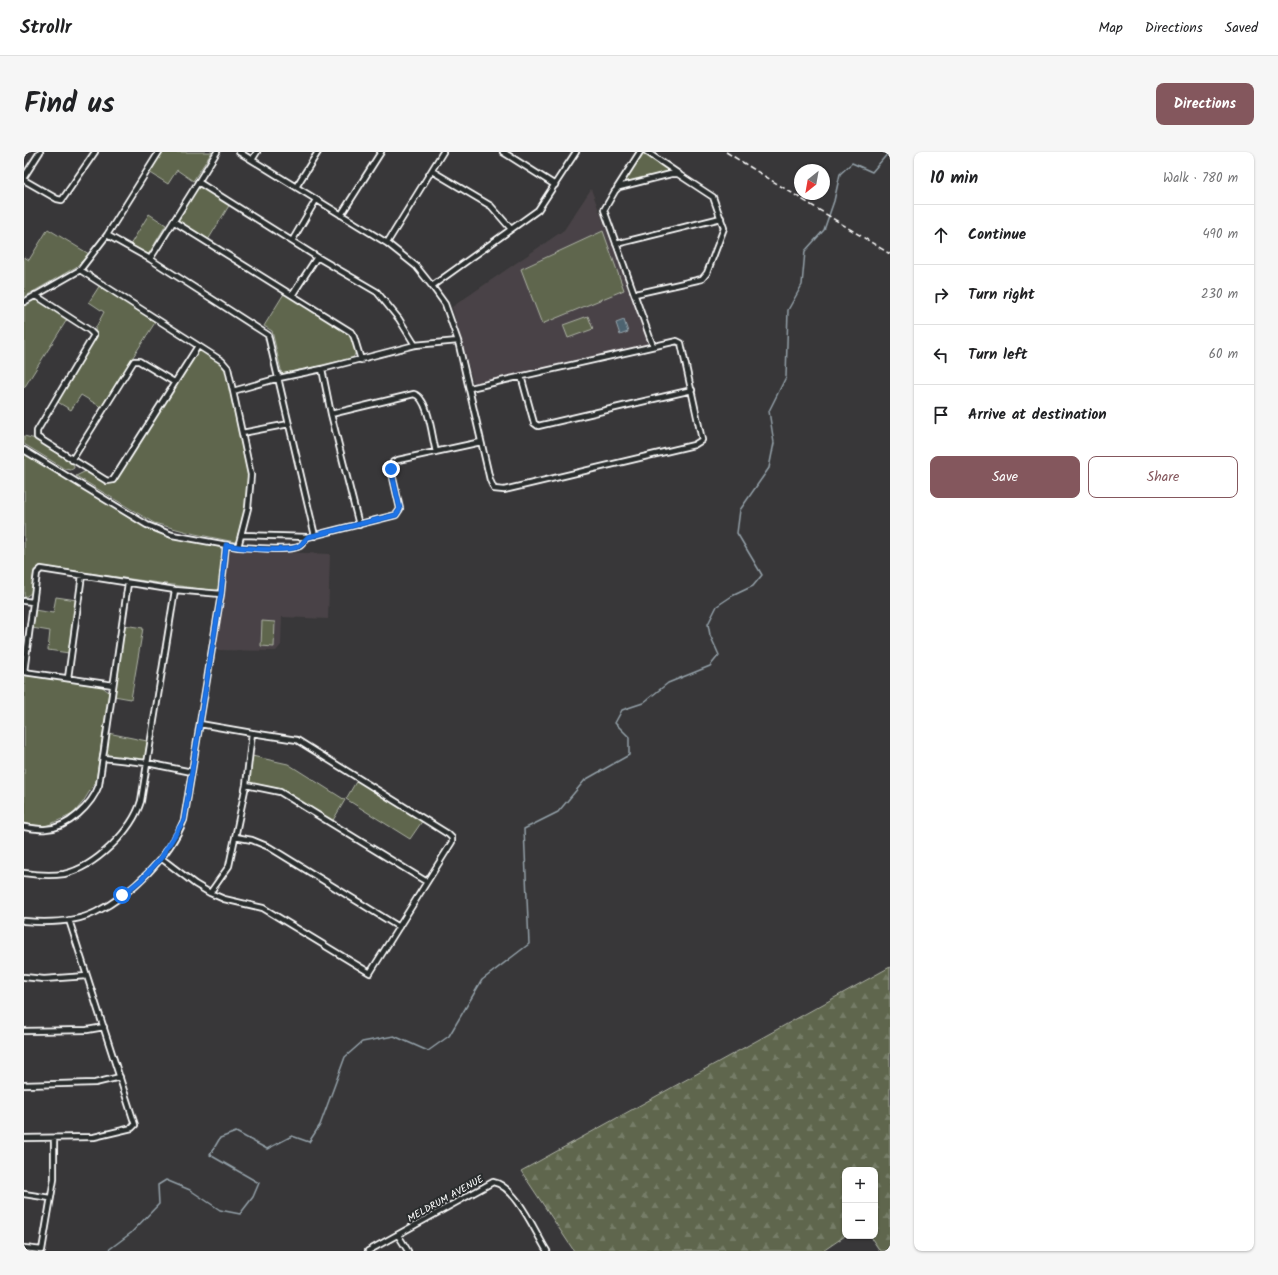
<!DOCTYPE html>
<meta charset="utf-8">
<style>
body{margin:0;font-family:Kalam,sans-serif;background:#f6f6f6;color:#202124}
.controls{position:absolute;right:12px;bottom:12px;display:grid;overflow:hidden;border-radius:8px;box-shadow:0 1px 3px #0004}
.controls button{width:36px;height:36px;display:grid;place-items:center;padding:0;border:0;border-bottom:1px solid #e0e0e0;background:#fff;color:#202124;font:20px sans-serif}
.compass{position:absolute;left:770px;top:12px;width:36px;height:36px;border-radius:50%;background:#fff;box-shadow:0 1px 3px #0004;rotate:211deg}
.stop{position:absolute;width:12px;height:12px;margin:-9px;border:3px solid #1a73e8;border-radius:50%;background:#fff}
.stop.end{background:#1a73e8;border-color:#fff;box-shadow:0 1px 4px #0008}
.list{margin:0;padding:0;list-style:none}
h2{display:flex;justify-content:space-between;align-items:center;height:52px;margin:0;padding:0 16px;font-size:17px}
h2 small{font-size:13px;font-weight:400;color:#757577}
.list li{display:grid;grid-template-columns:26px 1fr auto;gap:12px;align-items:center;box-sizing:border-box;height:60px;padding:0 16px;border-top:1px solid #e0e0e0}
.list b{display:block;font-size:15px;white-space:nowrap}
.list em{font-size:13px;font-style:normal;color:#757577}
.actions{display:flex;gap:8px;padding:12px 16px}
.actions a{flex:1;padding:9px 0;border:1px solid #84575d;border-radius:8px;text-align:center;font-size:14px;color:#84575d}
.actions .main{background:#84575d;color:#fff}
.icon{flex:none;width:22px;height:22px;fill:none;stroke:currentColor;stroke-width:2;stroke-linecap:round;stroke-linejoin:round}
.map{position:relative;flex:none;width:866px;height:1099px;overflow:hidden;border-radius:8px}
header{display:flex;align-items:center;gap:24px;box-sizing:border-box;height:56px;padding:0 20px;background:#fff;border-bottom:1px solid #e0e0e0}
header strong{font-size:19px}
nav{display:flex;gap:22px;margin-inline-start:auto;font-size:14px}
.intro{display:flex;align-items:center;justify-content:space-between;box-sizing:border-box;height:96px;padding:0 24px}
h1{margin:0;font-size:28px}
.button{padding:10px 18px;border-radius:8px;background:#84575d;color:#fff;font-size:14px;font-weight:700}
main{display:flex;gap:24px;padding:0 24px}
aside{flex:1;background:#fff;border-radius:8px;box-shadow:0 1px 3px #0004}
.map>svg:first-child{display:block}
</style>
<header>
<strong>Strollr</strong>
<nav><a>Map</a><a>Directions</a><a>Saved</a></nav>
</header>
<div class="intro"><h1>Find us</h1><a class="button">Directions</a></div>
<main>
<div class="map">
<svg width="866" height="1099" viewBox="0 0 866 1099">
<defs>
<pattern id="forest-firs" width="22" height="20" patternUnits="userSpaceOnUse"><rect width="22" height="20" fill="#5e664d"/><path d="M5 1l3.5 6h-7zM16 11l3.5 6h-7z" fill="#767d68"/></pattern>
</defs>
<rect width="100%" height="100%" fill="#383739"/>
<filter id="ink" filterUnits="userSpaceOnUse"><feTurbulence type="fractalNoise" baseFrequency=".025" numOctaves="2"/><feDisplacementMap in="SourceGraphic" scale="8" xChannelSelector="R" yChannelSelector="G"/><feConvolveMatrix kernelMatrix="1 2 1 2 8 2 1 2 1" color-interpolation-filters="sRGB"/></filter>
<g filter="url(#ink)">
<path fill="#494346" d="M 567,37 L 625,192 L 457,230 L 449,230 L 428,155 L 540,78 Z
M 205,398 L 306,402 L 304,467 L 258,465 L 257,493 L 252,499 L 192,498 Z"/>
<path fill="#5e664d" stroke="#aeb2a6" d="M 137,0 L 188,0 L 169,29 L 153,18 L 144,32 L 125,20 Z
M 622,1 L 649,20 L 596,33 L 616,2 Z
M 175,32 L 206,52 L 184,88 L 151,68 Z
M 125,62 L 142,73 L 124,103 L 106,93 Z
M 24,77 L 65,102 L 52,115 L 0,145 L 0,105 L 5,108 Z
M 579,79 L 600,138 L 518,172 L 497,117 Z
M 76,133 L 132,169 L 77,255 L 57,243 L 47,258 L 32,249 L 72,186 L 71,177 L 80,160 L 65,150 Z
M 261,140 L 327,183 L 332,200 L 329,206 L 258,222 L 248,179 L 240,174 Z
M 11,145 L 44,166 L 0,236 L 0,152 Z
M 564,164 L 569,177 L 544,186 L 539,173 Z
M 174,195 L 198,210 L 203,217 L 226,323 L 223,355 L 216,384 L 211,390 L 171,382 L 130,371 L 52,324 L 62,319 L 86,330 Z
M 0,284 L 12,287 L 49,310 L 50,316 L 47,318 L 41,317 L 0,292 Z
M 0,300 L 122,374 L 147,385 L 195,395 L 199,398 L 194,437 L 191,439 L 16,414 L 10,418 L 7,441 L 0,446 Z
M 32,445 L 53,448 L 45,501 L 24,498 L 26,479 L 8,476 L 10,458 L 29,461 Z
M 238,469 L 251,470 L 250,495 L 237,494 Z
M 100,473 L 119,476 L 107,547 L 90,544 Z
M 0,523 L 77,534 L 85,540 L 72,629 L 59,650 L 49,662 L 22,674 L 0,672 Z
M 84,581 L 123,589 L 121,607 L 118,609 L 84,604 L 81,601 Z
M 228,604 L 264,612 L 321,648 L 308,670 L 257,638 L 223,632 Z
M 333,628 L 399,668 L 386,687 L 322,647 Z"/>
<path fill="url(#forest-firs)" stroke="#aeb2a6" d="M 866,815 L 866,1099 L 856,1099 L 846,1084 L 851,1084 L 851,1018 L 821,1018 L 821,1084 L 799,1099 L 550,1099 L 497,1019 Z"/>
<path fill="#4d6370" stroke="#94a1a9" d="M 600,168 L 604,180 L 596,183 L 592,171 Z"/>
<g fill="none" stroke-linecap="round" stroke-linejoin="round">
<path stroke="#94a1a9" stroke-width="1.5" d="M 83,1099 L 107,1081 L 135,1052 L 134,1033 L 142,1028 L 166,1038 L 196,1058 L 216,1062 L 229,1045 L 235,1031 L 186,1003 L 196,986 L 212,980 L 243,997 L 268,984 L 285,990 L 296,973 L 321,905 L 338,890 L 370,884 L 404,899 L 425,884 L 458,828 L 505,792 L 500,677 L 534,660 L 561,628 L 605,603 L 605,585 L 591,571 L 598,558 L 619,551 L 644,531 L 686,514 L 695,503 L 686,483 L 684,472 L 693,454 L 708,444 L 729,434 L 738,423 L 713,381 L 716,358 L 745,316 L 750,291 L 745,259 L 762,225 L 764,158 L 778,133 L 781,99 L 800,78 L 810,49 L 816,22 L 828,11 L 848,20 L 865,0"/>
<g stroke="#fff" stroke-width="8">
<path id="minor" d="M 135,0 L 83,83 L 56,118 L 198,209 L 204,216 L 209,239
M 215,0 L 363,91 L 392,114 L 408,134 L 421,152 L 434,189 L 466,328 L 470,337 L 480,338 L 670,293 L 678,288 L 657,191 L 653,189 L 446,236
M 479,0 L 531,33
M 623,0 L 655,22
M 228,8 L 233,0
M 408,19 L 467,54 L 487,77
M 0,25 L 16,0
M 0,28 L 33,47 L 38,48 L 71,0
M 174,30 L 293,105 L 353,140 L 375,167 L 391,193
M 272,35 L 294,0
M 593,36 L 616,0
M 317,63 L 357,0
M 149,69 L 327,180 L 330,185 L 337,208
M 83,83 L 126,107 L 244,183 L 291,384
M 268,89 L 292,48
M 363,91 L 419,0
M 592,92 L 697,66
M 126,107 L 193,0
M 408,134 L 514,58 L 552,0
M 269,142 L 293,105
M 611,142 L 678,127 L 683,121 L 700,76 L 689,45 L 654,22 L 647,22 L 595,35 L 591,39 L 580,58 L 629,194
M 11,143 L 65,178 L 70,183 L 13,279 L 13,285 L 83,329 L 89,328 L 174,194
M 0,150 L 56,118
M 434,189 L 391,193 L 298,217 L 255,226 L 209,239 L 227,323 L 224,356 L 214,395 C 226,395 267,400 276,394 C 279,392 281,387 284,385 L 372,363 L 376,357 L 367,317 L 369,310 L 374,308 L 457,290
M 298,217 L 307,262
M 497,224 L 510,271 L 514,274 L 668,238
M 218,281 L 265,272
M 0,298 L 123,373 L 148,383 L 214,395
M 48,308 L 110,209 L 115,209 L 150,230
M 335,373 L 307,262 L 390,242 C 405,246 408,286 412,300
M 217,383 L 284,385
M 0,449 L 9,450
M 0,520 L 13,421 L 17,417 L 151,438 L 197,442
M 0,520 L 89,533
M 44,526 L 58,423
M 79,606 L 123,611 L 168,620
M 222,633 L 256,640 L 403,730
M 0,675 C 7,676 15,678 22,677 C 44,676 68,653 75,633 L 104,431
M 211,685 L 228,688 L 245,695 L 375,775
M 137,706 L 171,732 L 186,741 L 205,714 L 222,633 L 228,581 L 176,572
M 0,721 C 13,723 26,724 40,722 C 71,715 108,679 117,649 L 151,438
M 186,741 L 200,747 L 239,756 L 346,821 L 428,690 L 428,686 L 424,682 L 273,588 L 228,581
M 0,769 C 24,771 50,771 72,760 C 107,743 146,704 160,668 L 197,442 L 202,393
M 0,825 L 20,827 L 63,824
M 0,879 L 63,878 L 80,875
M 0,933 L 71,931 L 96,925
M 0,986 L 70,985 L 108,976 L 111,973 L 45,768
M 0,1042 L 26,1046
M 374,1083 L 384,1099
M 0,1096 L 18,1098 L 30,1027 L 30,987
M 344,1099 L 469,1030 C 492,1034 511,1080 523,1099"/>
</g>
<use href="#minor" stroke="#2a2d2e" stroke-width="4.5"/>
<path stroke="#fff" stroke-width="1.5" stroke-dasharray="6 3" stroke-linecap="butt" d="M 702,0 L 866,102"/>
</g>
</g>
<g fill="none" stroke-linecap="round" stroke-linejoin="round" filter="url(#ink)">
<path stroke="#1a73e8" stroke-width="5" d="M 98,743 L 117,728 L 137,706 L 160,668 L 197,442 L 202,393 C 215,396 261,400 273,395 C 278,394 280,388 284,385 L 372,363 L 376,357 L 367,317"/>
</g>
<g text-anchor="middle" stroke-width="4" stroke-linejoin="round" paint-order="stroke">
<g font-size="10" fill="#fff" stroke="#2a2d2e">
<text transform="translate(421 1046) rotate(-29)" y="4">MELDRUM AVENUE</text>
</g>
</g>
</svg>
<div class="controls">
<button>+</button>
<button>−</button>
</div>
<svg class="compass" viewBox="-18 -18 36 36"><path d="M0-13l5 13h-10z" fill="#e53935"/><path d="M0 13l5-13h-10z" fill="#757577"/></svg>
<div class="stop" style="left:98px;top:743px"></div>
<div class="stop end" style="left:367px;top:317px"></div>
</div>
<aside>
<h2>10 min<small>Walk · 780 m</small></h2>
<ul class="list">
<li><svg class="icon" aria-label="ahead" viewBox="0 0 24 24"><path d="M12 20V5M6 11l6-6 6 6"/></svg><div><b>Continue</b></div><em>490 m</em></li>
<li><svg class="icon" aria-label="right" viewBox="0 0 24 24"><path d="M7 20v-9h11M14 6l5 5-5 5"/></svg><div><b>Turn right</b></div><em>230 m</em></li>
<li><svg class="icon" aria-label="left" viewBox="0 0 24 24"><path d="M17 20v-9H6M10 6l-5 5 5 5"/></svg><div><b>Turn left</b></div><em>60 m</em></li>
<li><svg class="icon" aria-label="arrive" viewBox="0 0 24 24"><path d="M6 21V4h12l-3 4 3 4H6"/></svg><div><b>Arrive at destination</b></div></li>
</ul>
<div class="actions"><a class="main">Save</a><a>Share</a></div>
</aside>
</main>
